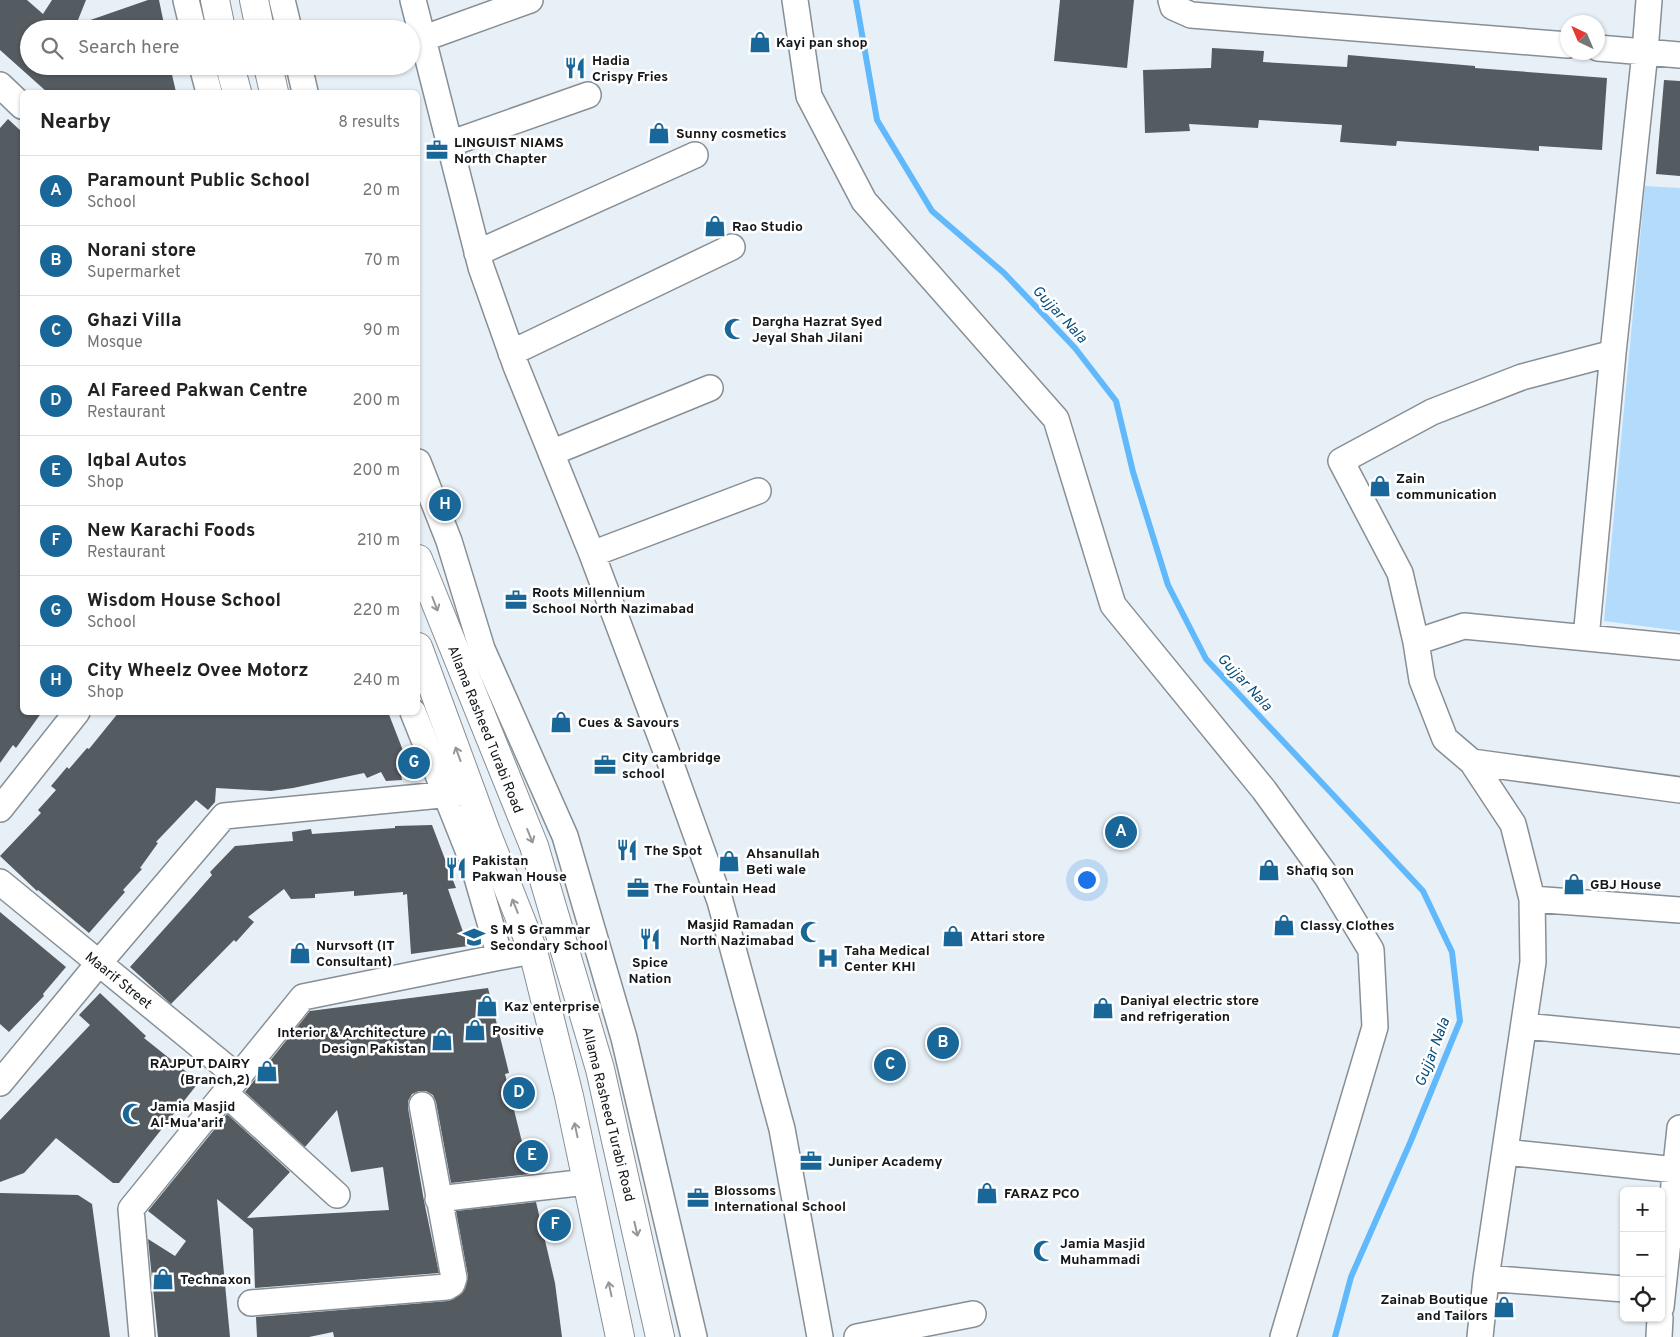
<!DOCTYPE html>
<meta charset="utf-8">
<style>
body{margin:0;font-family:Overpass,sans-serif;background:#f2f2f2;color:#222}
.controls{position:absolute;right:15px;bottom:15px;display:grid;overflow:hidden;border-radius:8px;box-shadow:0 1px 4px #0004}
.controls button{width:45px;height:45px;display:grid;place-items:center;padding:0;border:0;border-bottom:1px solid #e0e0e0;background:#fff;color:#222;font:25px sans-serif}
.compass{position:absolute;left:1560px;top:15px;width:45px;height:45px;border-radius:50%;background:#fff;box-shadow:0 1px 4px #0004;rotate:316deg}
.you{position:absolute;left:1086px;top:879px;width:18px;height:18px;margin:-12px;border:4px solid #fff;border-radius:50%;background:#1a73e8;box-shadow:0 0 0 8px #1a73e833}
.badge{display:grid;place-items:center;width:32px;height:32px;border-radius:50%;background:#196699;color:#fff;font-size:16px;font-weight:700}
.pin{position:absolute;translate:-50% -50%;border:2px solid #fff;box-shadow:0 1px 5px #0006}
.list{margin:0;padding:0;list-style:none}
h2{display:flex;justify-content:space-between;align-items:center;height:65px;margin:0;padding:0 20px;font-size:21px}
h2 small{font-size:16px;font-weight:400;color:#767676}
.list li{display:grid;grid-template-columns:32px 1fr auto;gap:15px;align-items:center;box-sizing:border-box;height:70px;padding:0 20px;border-top:1px solid #e0e0e0}
.list b{display:block;font-size:19px;white-space:nowrap}
.list p{margin:0;font-size:16px;white-space:nowrap;color:#767676}
.list em{font-size:16px;font-style:normal;color:#767676}
.icon{flex:none;width:28px;height:28px;fill:none;stroke:currentColor;stroke-width:2;stroke-linecap:round;stroke-linejoin:round}
.map{position:relative;flex:none;width:1680px;height:1337px;overflow:hidden}
.search{position:absolute;background:#fff;box-shadow:0 1px 4px #0004;left:20px;top:20px;width:400px;height:55px;display:flex;align-items:center;gap:12px;box-sizing:border-box;padding:0 18px;border-radius:28px;color:#767676;font-size:19px}
.panel{position:absolute;background:#fff;box-shadow:0 1px 4px #0004;left:20px;top:90px;width:400px;height:625px;border-radius:8px}
.map>svg:first-child{display:block}
</style>
<div class="map">
<svg width="1680" height="1337" viewBox="0 0 1680 1337">
<rect width="100%" height="100%" fill="#e8f0f7"/>
<path fill="#b3dbfc" d="M 1645,186 L 1680,188 L 1680,631 L 1604,621 Z"/>
<g fill="none" stroke-linecap="round" stroke-linejoin="round">
<path stroke="#61b9fb" stroke-width="6" d="M 856,0 L 877,120 L 932,211 L 1004,273 L 1075,348 L 1116,401 L 1133,472 L 1168,585 L 1206,659 L 1423,891 L 1452,952 L 1460,1021 L 1410,1143 L 1351,1277 L 1335,1337"/>
</g>
<path fill="#545b61" d="M 0,0 L 27,0 L 43,14 L 52,0 L 86,0 L 76,25 L 148,0 L 159,0 L 165,29 L 29,29 L 29,66 L 108,66 L 117,74 L 150,66 L 170,66 L 176,92 L 47,92 L 0,50 Z
M 1060,0 L 1134,0 L 1127,68 L 1054,61 Z
M 1212,48 L 1264,51 L 1263,62 L 1347,67 L 1348,55 L 1475,66 L 1475,68 L 1607,78 L 1602,150 L 1539,146 L 1539,151 L 1397,141 L 1396,146 L 1340,142 L 1342,125 L 1259,120 L 1258,128 L 1189,124 L 1190,131 L 1145,133 L 1143,70 L 1211,68 Z
M 1664,80 L 1680,81 L 1680,176 L 1656,174 Z
M 8,119 L 22,132 L 22,712 L 42,712 L 16,748 L 13,745 L 0,763 L 0,128 Z
M 119,712 L 388,712 L 409,766 L 400,768 L 402,780 L 386,781 L 381,772 L 367,778 L 364,773 L 293,788 L 271,791 L 216,788 L 215,802 L 208,810 L 196,800 L 156,842 L 158,843 L 140,868 L 142,869 L 123,890 L 125,892 L 89,933 L 38,890 L 37,891 L 0,856 L 41,813 L 38,810 L 56,790 L 51,786 L 67,767 L 69,769 L 87,748 L 89,749 Z
M 432,825 L 456,888 L 448,889 L 468,946 L 411,954 L 407,894 L 403,895 L 403,892 L 354,896 L 354,891 L 315,894 L 315,898 L 291,899 L 284,889 L 248,917 L 254,922 L 236,942 L 234,940 L 171,1004 L 130,967 L 190,900 L 212,875 L 210,872 L 235,846 L 293,841 L 292,832 L 311,829 L 312,834 L 395,828 L 395,826 Z
M 0,912 L 66,967 L 43,994 L 44,996 L 9,1032 L 0,1024 Z
M 488,988 L 509,1073 L 505,1074 L 530,1174 L 451,1183 L 436,1102 L 433,1095 L 426,1091 L 419,1091 L 412,1094 L 408,1101 L 408,1108 L 424,1201 L 439,1273 L 255,1288 L 253,1229 L 217,1199 L 230,1337 L 158,1337 L 148,1239 L 175,1256 L 186,1241 L 148,1211 L 227,1114 L 290,1172 L 247,1218 L 389,1210 L 383,1167 L 351,1172 L 337,1110 L 305,1147 L 245,1092 L 310,1011 Z
M 100,993 L 146,1036 L 144,1038 L 199,1082 L 119,1183 L 113,1183 L 56,1138 L 24,1173 L 0,1182 L 0,1120 L 90,1025 L 79,1015 Z
M 0,1193 L 78,1195 L 92,1204 L 110,1337 L 0,1337 Z
M 536,1202 L 555,1283 L 562,1337 L 334,1337 L 333,1332 L 309,1337 L 257,1337 L 256,1317 L 448,1301 L 454,1299 L 465,1289 L 468,1276 L 456,1211 Z"/>
<g fill="none" stroke-linecap="round" stroke-linejoin="round">
<g stroke="#878f95" stroke-width="28">
<path id="minor" d="M 186,0 L 193,29
M 282,0 L 289,29
M 413,0 L 481,267 L 516,366 L 592,554 L 669,759 L 720,901 L 782,1129 L 820,1337
M 795,0 L 809,96 L 864,201 L 1056,419 L 1113,605 L 1264,790 L 1327,877 L 1371,950 L 1375,1027 L 1283,1337
M 1171,0 L 1173,7 L 1191,15 L 1568,45
M 422,39 L 530,0
M 1598,48 L 1680,55
M 202,66 L 209,92
M 299,66 L 305,92
M 0,85 L 22,106
M 449,144 L 588,95
M 477,253 L 695,155
M 511,353 L 732,247
M 551,453 L 710,388
M 418,462 L 449,541 L 482,649 L 565,836 L 624,1038 L 694,1337
M 592,554 L 758,491
M 1586,638 L 1613,353 L 1645,52 L 1649,0
M 1416,642 L 1464,626 L 1680,647
M 413,712 L 472,860 L 500,957
M 1472,762 L 1680,790
M 0,809 L 77,712
M 0,882 L 238,1077
M 1532,899 L 1680,910
M 1524,1026 L 1680,1041
M 0,1083 L 99,963 L 224,816 L 472,792
M 225,1093 L 337,1195
M 1505,1152 L 1676,1170
M 438,1199 L 587,1182
M 1486,1278 L 1624,1289
M 251,1303 L 447,1287 L 452,1284 L 454,1278 L 422,1105
M 1661,1307 L 1680,1128
M 142,1337 L 131,1209 L 303,997 L 500,957 L 533,951
M 857,1337 L 973,1314
M 1480,1337 L 1486,1278 L 1533,962 L 1532,899 L 1513,824 L 1472,762 L 1445,739 L 1422,680 L 1416,642 L 1400,573 L 1341,461 L 1432,412 L 1522,377 L 1613,353
M 1659,1337 L 1660,1318"/>
</g>
<g stroke="#878f95" stroke-width="30">
<path id="major" d="M 215,0 L 221,29
M 254,0 L 260,29
M 230,66 L 237,92
M 268,66 L 274,92
M 418,559 L 534,846 L 600,1069 L 660,1337
M 418,647 L 486,832 L 533,951 L 569,1096 L 620,1337"/>
</g>
<use href="#minor" stroke="#fff" stroke-width="25"/>
<use href="#major" stroke="#fff" stroke-width="28"/>
</g>
<defs><path id="oneway-shaft" d="M-6 0H5M1.5-3L5.5 0L1.5 3" fill="none" stroke-width="1.6" stroke-linecap="round" stroke-linejoin="round" transform="scale(1.25)"/></defs>
<g stroke="#959798">
<use href="#oneway-shaft" transform="translate(435 604) rotate(69)"/>
<use href="#oneway-shaft" transform="translate(458 754) rotate(-110)"/>
<use href="#oneway-shaft" transform="translate(530 836) rotate(68)"/>
<use href="#oneway-shaft" transform="translate(515 906) rotate(-112)"/>
<use href="#oneway-shaft" transform="translate(576 1130) rotate(-102)"/>
<use href="#oneway-shaft" transform="translate(636 1229) rotate(77)"/>
<use href="#oneway-shaft" transform="translate(610 1289) rotate(-102)"/>
</g>
<defs>
<g id="shop-bare" transform="scale(1.725)"><path d="M-5-2.5h2.3a2.7 3.5 0 0 1 5.4 0H5L5.5 6h-11ZM-1.5-2.5h3a1.5 2.3 0 0 0-3 0Z" fill="#196699" stroke="#fff" stroke-width="2.5" paint-order="stroke"/></g>
<g id="restaurant-bare" transform="scale(1.725)"><path d="M-5-6h1v4h1v-4h1v4h1v-4h1v5L-1.5 .5V6h-2V.5L-5-1ZM5-6V6H3V1.5H1.5Q1.5-4 5-6Z" fill="#196699" stroke="#fff" stroke-width="2.5" paint-order="stroke"/></g>
<g id="office-bare" transform="scale(1.725)"><path d="M-6-3h4V-5.5h4V-3h4V5H-6ZM-1-4.5V-3h2v-1.5ZM-6 0V1H6V0Z" fill="#196699" stroke="#fff" stroke-width="2.5" paint-order="stroke"/></g>
<g id="mosque-bare" transform="scale(1.725)"><path d="M3.5-4.9A6 6 0 1 0 3.5 4.9A5 5 0 1 1 3.5-4.9Z" fill="#196699" stroke="#fff" stroke-width="2.5" paint-order="stroke"/></g>
<g id="school-bare" transform="scale(1.725)"><path d="M0-5L7-2L0 1L-7-2ZM-4 1L0 2.5L4 1V4Q0 6-4 4Z" fill="#196699" stroke="#fff" stroke-width="2.5" paint-order="stroke"/></g>
<g id="hospital-bare" transform="scale(1.725)"><path d="M-5-5h3v3.5h4V-5h3V5h-3V1.5h-4V5h-3Z" fill="#196699" stroke="#fff" stroke-width="2.5" paint-order="stroke"/></g>
</defs>
<g fill-rule="evenodd">
<use href="#shop-bare" x="760" y="42"/>
<use href="#restaurant-bare" x="575" y="68"/>
<use href="#shop-bare" x="659" y="133"/>
<use href="#office-bare" x="437" y="150"/>
<use href="#shop-bare" x="715" y="226"/>
<use href="#mosque-bare" x="735" y="329"/>
<use href="#shop-bare" x="1380" y="486"/>
<use href="#office-bare" x="516" y="600"/>
<use href="#shop-bare" x="561" y="722"/>
<use href="#office-bare" x="605" y="765"/>
<use href="#restaurant-bare" x="627" y="850"/>
<use href="#shop-bare" x="729" y="861"/>
<use href="#restaurant-bare" x="456" y="868"/>
<use href="#shop-bare" x="1269" y="870"/>
<use href="#shop-bare" x="1574" y="884"/>
<use href="#office-bare" x="638" y="888"/>
<use href="#shop-bare" x="1284" y="925"/>
<use href="#mosque-bare" x="811" y="932"/>
<use href="#shop-bare" x="953" y="936"/>
<use href="#school-bare" x="474" y="937"/>
<use href="#restaurant-bare" x="650" y="939"/>
<use href="#shop-bare" x="300" y="953"/>
<use href="#hospital-bare" x="828" y="958"/>
<use href="#shop-bare" x="487" y="1006"/>
<use href="#shop-bare" x="1103" y="1008"/>
<use href="#shop-bare" x="475" y="1030"/>
<use href="#shop-bare" x="442" y="1040"/>
<use href="#shop-bare" x="267" y="1071"/>
<use href="#mosque-bare" x="133" y="1114"/>
<use href="#office-bare" x="811" y="1161"/>
<use href="#shop-bare" x="987" y="1193"/>
<use href="#office-bare" x="698" y="1198"/>
<use href="#mosque-bare" x="1044" y="1251"/>
<use href="#shop-bare" x="163" y="1279"/>
<use href="#shop-bare" x="1504" y="1307"/>
</g>
<g text-anchor="middle" stroke-width="5" stroke-linejoin="round" paint-order="stroke">
<g font-size="14" font-weight="bold" fill="#141719" stroke="#fff" text-anchor="start">
<text x="776" y="47">Kayi pan shop</text>
<text x="592" y="65">Hadia<tspan x="592" dy="16">Crispy Fries</tspan></text>
<text x="676" y="138">Sunny cosmetics</text>
<text x="454" y="147">LINGUIST NIAMS<tspan x="454" dy="16">North Chapter</tspan></text>
<text x="732" y="231">Rao Studio</text>
<text x="752" y="326">Dargha Hazrat Syed<tspan x="752" dy="16">Jeyal Shah Jilani</tspan></text>
<text x="1396" y="483">Zain<tspan x="1396" dy="16">communication</tspan></text>
<text x="532" y="597">Roots Millennium<tspan x="532" dy="16">School North Nazimabad</tspan></text>
<text x="578" y="727">Cues &amp; Savours</text>
<text x="622" y="762">City cambridge<tspan x="622" dy="16">school</tspan></text>
<text x="644" y="855">The Spot</text>
<text x="746" y="858">Ahsanullah<tspan x="746" dy="16">Beti wale</tspan></text>
<text x="472" y="865">Pakistan<tspan x="472" dy="16">Pakwan House</tspan></text>
<text x="1286" y="875">Shafiq son</text>
<text x="1590" y="889">GBJ House</text>
<text x="654" y="893">The Fountain Head</text>
<text x="794" y="929" text-anchor="end">Masjid Ramadan<tspan x="794" dy="16">North Nazimabad</tspan></text>
<text x="1300" y="930">Classy Clothes</text>
<text x="490" y="934">S M S Grammar<tspan x="490" dy="16">Secondary School</tspan></text>
<text x="970" y="941">Attari store</text>
<text x="316" y="950">Nurvsoft (IT<tspan x="316" dy="16">Consultant)</tspan></text>
<text x="844" y="955">Taha Medical<tspan x="844" dy="16">Center KHI</tspan></text>
<text x="650" y="967" text-anchor="middle">Spice<tspan x="650" dy="16">Nation</tspan></text>
<text x="1120" y="1005">Daniyal electric store<tspan x="1120" dy="16">and refrigeration</tspan></text>
<text x="504" y="1011">Kaz enterprise</text>
<text x="492" y="1035">Positive</text>
<text x="426" y="1037" text-anchor="end">Interior &amp; Architecture<tspan x="426" dy="16">Design Pakistan</tspan></text>
<text x="250" y="1068" text-anchor="end">RAJPUT DAIRY<tspan x="250" dy="16">(Branch,2)</tspan></text>
<text x="150" y="1111">Jamia Masjid<tspan x="150" dy="16">Al-Mua'arif</tspan></text>
<text x="828" y="1166">Juniper Academy</text>
<text x="714" y="1195">Blossoms<tspan x="714" dy="16">International School</tspan></text>
<text x="1004" y="1198">FARAZ PCO</text>
<text x="1060" y="1248">Jamia Masjid<tspan x="1060" dy="16">Muhammadi</tspan></text>
<text x="180" y="1284">Technaxon</text>
<text x="1488" y="1304" text-anchor="end">Zainab Boutique<tspan x="1488" dy="16">and Tailors</tspan></text>
</g>
<g font-size="14" fill="#141719" stroke="#fff">
<text transform="translate(486 729) rotate(68)" y="5">Allama Rasheed Turabi Road</text>
<text transform="translate(119 980) rotate(39)" y="5">Maarif Street</text>
<text transform="translate(609 1114) rotate(76)" y="5">Allama Rasheed Turabi Road</text>
</g>
<g font-size="15" font-style="italic" fill="#084d78" stroke="#fff">
<text transform="translate(1060 314) rotate(47)" y="5">Gujjar Nala</text>
<text transform="translate(1245 682) rotate(47)" y="5">Gujjar Nala</text>
<text transform="translate(1432 1052) rotate(-69)" y="5">Gujjar Nala</text>
</g>
</g>
</svg>
<div class="controls">
<button>+</button>
<button>−</button>
<button><svg class="icon" aria-label="locate" viewBox="0 0 24 24"><circle cx="12" cy="12" r="6"/><path d="M12 2v4M12 18v4M2 12h4M18 12h4"/></svg></button>
</div>
<svg class="compass" viewBox="-18 -18 36 36"><path d="M0-13l5 13h-10z" fill="#e53935"/><path d="M0 13l5-13h-10z" fill="#767676"/></svg>
<div class="you"></div>
<div class="pin badge" style="left:1121px;top:832px">A</div>
<div class="pin badge" style="left:943px;top:1043px">B</div>
<div class="pin badge" style="left:890px;top:1065px">C</div>
<div class="pin badge" style="left:519px;top:1093px">D</div>
<div class="pin badge" style="left:532px;top:1156px">E</div>
<div class="pin badge" style="left:555px;top:1225px">F</div>
<div class="pin badge" style="left:414px;top:763px">G</div>
<div class="pin badge" style="left:445px;top:505px">H</div>
<div class="search"><svg class="icon" aria-label="search" viewBox="0 0 24 24"><circle cx="10" cy="10" r="6"/><path d="M15 15l6 6"/></svg>Search here</div>
<section class="panel">
<h2>Nearby<small>8 results</small></h2>
<ul class="list">
<li><span class="badge">A</span><div><b>Paramount Public School</b><p>School</p></div><em>20 m</em></li>
<li><span class="badge">B</span><div><b>Norani store</b><p>Supermarket</p></div><em>70 m</em></li>
<li><span class="badge">C</span><div><b>Ghazi Villa</b><p>Mosque</p></div><em>90 m</em></li>
<li><span class="badge">D</span><div><b>Al Fareed Pakwan Centre</b><p>Restaurant</p></div><em>200 m</em></li>
<li><span class="badge">E</span><div><b>Iqbal Autos</b><p>Shop</p></div><em>200 m</em></li>
<li><span class="badge">F</span><div><b>New Karachi Foods</b><p>Restaurant</p></div><em>210 m</em></li>
<li><span class="badge">G</span><div><b>Wisdom House School</b><p>School</p></div><em>220 m</em></li>
<li><span class="badge">H</span><div><b>City Wheelz Ovee Motorz</b><p>Shop</p></div><em>240 m</em></li>
</ul>
</section>
</div>
